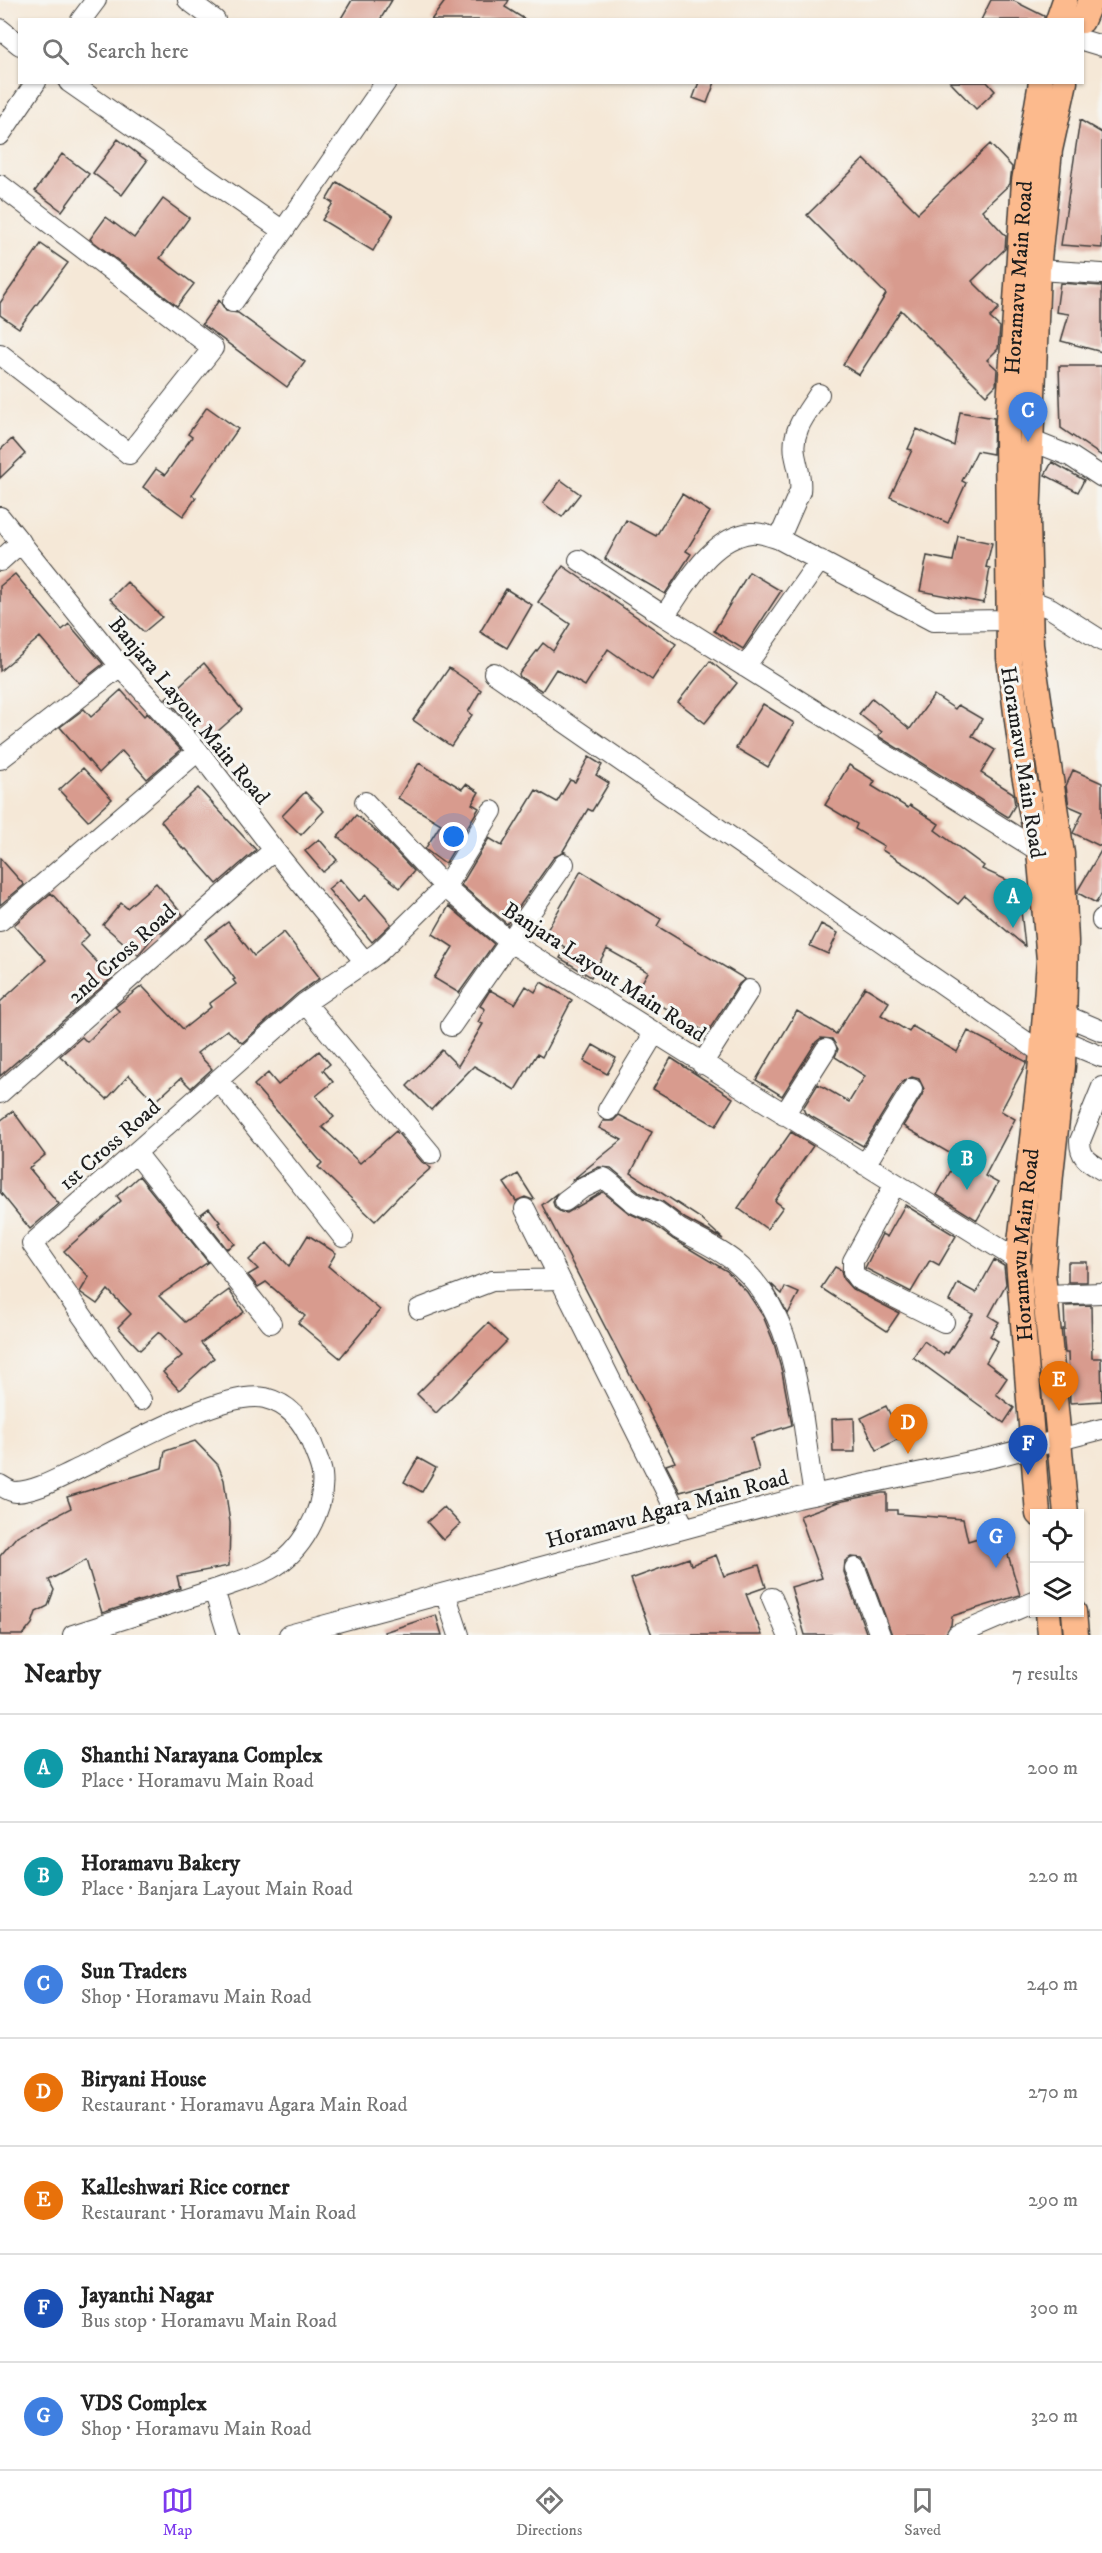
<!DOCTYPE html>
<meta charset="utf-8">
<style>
body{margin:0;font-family:"IM FELL DW Pica",serif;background:#f6f6f6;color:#222}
.controls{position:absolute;right:18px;bottom:18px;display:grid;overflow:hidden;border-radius:0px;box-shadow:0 2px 4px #0004}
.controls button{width:54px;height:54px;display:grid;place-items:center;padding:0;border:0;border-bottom:2px solid #e0e0e0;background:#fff;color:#222;font:30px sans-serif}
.you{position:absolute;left:454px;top:837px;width:21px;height:21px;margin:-15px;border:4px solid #fff;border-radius:50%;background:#1a73e8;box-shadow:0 0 0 9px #1a73e833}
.badge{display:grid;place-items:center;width:39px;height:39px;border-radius:50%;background:#7c3aed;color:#fff;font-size:20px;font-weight:700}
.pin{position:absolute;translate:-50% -50px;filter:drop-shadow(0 2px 3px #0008)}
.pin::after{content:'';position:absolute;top:32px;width:21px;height:18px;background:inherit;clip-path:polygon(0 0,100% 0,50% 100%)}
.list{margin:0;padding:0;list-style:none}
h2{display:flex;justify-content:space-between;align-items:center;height:78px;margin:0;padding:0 24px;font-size:26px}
h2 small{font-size:20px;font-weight:400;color:#767676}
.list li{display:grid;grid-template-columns:39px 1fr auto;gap:18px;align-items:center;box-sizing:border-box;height:108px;padding:0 24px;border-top:2px solid #e0e0e0}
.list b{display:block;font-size:22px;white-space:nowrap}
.list p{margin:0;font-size:20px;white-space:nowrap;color:#767676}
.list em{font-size:20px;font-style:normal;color:#767676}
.icon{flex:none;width:33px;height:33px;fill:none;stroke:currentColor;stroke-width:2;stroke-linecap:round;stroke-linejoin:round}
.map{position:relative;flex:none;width:1102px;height:1635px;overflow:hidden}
.search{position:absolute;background:#fff;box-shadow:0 2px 4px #0004;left:18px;right:18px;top:18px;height:66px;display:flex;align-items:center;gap:15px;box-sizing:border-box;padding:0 21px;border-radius:0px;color:#767676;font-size:22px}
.sheet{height:834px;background:#fff}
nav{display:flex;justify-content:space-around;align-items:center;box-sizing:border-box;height:84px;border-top:2px solid #e0e0e0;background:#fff;font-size:16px;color:#767676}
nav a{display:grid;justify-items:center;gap:3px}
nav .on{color:#7c3aed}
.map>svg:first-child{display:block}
</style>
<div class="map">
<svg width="1102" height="1635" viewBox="0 0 1102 1635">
<rect width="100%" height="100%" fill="#f6f6f2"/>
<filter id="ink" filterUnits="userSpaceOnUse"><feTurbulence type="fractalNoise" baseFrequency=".0167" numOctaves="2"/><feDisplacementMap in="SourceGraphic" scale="12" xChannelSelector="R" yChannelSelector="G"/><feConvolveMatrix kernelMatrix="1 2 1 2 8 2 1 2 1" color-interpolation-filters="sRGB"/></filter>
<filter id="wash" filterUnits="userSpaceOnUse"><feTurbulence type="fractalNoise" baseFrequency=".008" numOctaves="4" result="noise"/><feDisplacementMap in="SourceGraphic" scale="24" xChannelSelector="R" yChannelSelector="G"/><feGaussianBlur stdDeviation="1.35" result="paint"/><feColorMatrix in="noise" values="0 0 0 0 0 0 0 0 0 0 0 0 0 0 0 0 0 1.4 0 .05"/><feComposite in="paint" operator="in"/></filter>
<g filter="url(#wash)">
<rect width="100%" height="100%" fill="#f5e8d7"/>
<g id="blocks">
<path fill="#d89b8e" d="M 352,0 L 392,0 L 380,20 L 340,20 Z
M 446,0 L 509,0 L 505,7 L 526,20 L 431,20 Z
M 991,0 L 1012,0 L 1044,16 L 1044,20 L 981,20 Z
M 699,82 L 715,82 L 707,103 L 693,98 Z
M 950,82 L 987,82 L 995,91 L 976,109 Z
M 1080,120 L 1102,133 L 1102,248 L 1061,245 Z
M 118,139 L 147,161 L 122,195 L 93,173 Z
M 990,144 L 1012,167 L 1010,184 L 982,210 L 1006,236 L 1005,249 L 972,281 L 999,308 L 990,318 L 1000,327 L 998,349 L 987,360 L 997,369 L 996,385 L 986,395 L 901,310 L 859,375 L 843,365 L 886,294 L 807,215 L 864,159 L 918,213 Z
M 62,154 L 89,174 L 62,211 L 35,191 Z
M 337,182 L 393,216 L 373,251 L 322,220 L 333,203 L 327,199 Z
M 163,199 L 189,218 L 160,258 L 194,284 L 177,306 L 90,239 L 106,217 L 134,238 Z
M 41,244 L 68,263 L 19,328 L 0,315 L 0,303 Z
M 1060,283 L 1102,286 L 1102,352 L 1061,341 L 1069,314 L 1056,312 Z
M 219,300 L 226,311 L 238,313 L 305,362 L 287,387 L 202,324 Z
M 1059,366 L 1102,366 L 1102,456 L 1061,428 Z
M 207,407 L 238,429 L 192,495 L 196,498 L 183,516 L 143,487 L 156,469 L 165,475 L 192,437 L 188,434 Z
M 960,412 L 994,418 L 993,454 L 977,451 L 962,481 L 966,483 L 948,523 L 890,497 L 912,450 L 908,449 L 917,429 L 954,446 Z
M 12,439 L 25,454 L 0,478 L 0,450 Z
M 1052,462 L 1084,480 L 1078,492 L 1045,475 Z
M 561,480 L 580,494 L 562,517 L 543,503 Z
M 682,494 L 710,512 L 686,551 L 691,554 L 665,594 L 605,559 L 626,520 L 656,536 Z
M 958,536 L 992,543 L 986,567 L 990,568 L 984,603 L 920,591 L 927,556 L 953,561 Z
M 563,566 L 676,644 L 652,680 L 608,649 L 585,686 L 556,669 L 542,691 L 520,677 L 519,674 L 543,643 L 553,651 L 570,624 L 538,602 Z
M 749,572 L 781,591 L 743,649 L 714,631 Z
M 15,574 L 62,630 L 69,624 L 103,664 L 79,683 L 40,637 L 0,671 L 0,586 Z
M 127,582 L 162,617 L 144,632 L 110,599 Z
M 506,589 L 532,605 L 507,648 L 480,632 Z
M 710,661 L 737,683 L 705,723 L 678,702 Z
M 204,663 L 242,710 L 210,738 L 204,731 L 200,735 L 166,698 Z
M 449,668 L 481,690 L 468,712 L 472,715 L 451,746 L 413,720 Z
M 121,690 L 144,716 L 147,713 L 181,750 L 147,779 L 122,751 L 99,773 L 60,727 L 84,709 L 91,717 Z
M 934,695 L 955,709 L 958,705 L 982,719 L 972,736 L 995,750 L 981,773 L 1013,793 L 1015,805 L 1008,817 L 878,736 L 882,732 L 859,714 L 872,698 L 910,729 Z
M 763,704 L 794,723 L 768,767 L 736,748 Z
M 589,757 L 602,765 L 596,775 L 609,783 L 592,811 L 588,809 L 563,851 L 565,852 L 554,857 L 507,924 L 461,885 L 489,838 L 502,846 L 536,790 L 557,802 L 570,780 L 575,782 Z
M 419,763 L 462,789 L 466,784 L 479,792 L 472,804 L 479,808 L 445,864 L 425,849 L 441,824 L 398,798 Z
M 849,765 L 875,781 L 872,786 L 908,808 L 910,805 L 939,824 L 935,830 L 984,866 L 982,869 L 1018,885 L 1025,946 L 965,896 L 958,904 L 920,874 L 882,850 L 884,846 L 855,829 L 857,824 L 825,805 Z
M 83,768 L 112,799 L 88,821 L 59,790 Z
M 1073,770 L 1102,783 L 1102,847 L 1073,833 L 1083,812 L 1069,806 L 1066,786 Z
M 198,788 L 256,850 L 217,884 L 186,849 L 184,850 L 161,821 Z
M 305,792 L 324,811 L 301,835 L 282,816 Z
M 356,815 L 379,834 L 414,871 L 400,888 L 338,837 Z
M 319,839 L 337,860 L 323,872 L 305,851 Z
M 1102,849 L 1102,893 L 1096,903 L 1078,893 L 1078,890 Z
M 0,858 L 24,885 L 0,905 Z
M 581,871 L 661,919 L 657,926 L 745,979 L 739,984 L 707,1033 L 637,991 L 648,972 L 607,949 L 591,977 L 560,958 L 566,948 L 545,934 Z
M 340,879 L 359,901 L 366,895 L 391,924 L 372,942 L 328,889 Z
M 156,883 L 183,915 L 162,933 L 159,930 L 138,955 L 103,925 L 121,903 L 127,908 Z
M 51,893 L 89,935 L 80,944 L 112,978 L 0,1076 L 0,1002 L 46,960 L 14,925 Z
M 449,906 L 494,944 L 459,993 L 434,978 L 453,947 L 433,934 Z
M 228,922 L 254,956 L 284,932 L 320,978 L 297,994 L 242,1043 L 227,1030 L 197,1053 L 212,1069 L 191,1088 L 181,1078 L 155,1102 L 129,1075 L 107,1099 L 60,1056 L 82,1037 L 87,1042 L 119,1011 L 115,1007 L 142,986 L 183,1029 L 211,1007 L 209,1004 L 236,984 L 233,980 L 235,979 L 205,939 Z
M 821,924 L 838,933 L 828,954 L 810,946 Z
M 541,982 L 572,1000 L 542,1057 L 537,1054 L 515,1090 L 474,1066 L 431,1110 L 407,1086 L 442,1050 L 458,1066 L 483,1024 L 478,1022 L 485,1009 L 480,1006 L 490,990 L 515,1004 L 526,986 L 535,992 Z
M 865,987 L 889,1002 L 881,1015 L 909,1032 L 912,1026 L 957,1052 L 968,1031 L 1027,1062 L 1001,1111 L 1015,1119 L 985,1176 L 998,1183 L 977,1220 L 937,1195 L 958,1158 L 903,1126 L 922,1095 L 924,1089 L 919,1079 L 912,1077 L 902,1082 L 863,1146 L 805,1113 L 803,1108 L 818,1084 L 849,1102 L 865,1076 L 835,1057 L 838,1049 L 832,1039 L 821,1038 L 816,1042 L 782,1096 L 756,1080 L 797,1011 L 836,1034 Z
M 593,1045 L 616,1058 L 607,1074 L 584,1061 Z
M 319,1051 L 330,1064 L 323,1070 L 333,1082 L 316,1096 L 334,1117 L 322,1127 L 360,1163 L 396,1131 L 422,1162 L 431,1168 L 399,1196 L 375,1221 L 318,1167 L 322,1163 L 254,1085 L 268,1073 L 278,1085 Z
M 671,1058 L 733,1098 L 716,1126 L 653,1089 Z
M 13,1111 L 45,1155 L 29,1168 L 59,1204 L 30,1229 L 0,1192 L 0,1121 Z
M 619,1115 L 652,1132 L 631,1173 L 700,1218 L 723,1239 L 686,1219 L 663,1202 L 641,1193 L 611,1168 L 599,1167 L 571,1181 L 622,1140 L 599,1128 L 603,1121 L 613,1121 Z
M 791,1132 L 813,1146 L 775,1201 L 783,1207 L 767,1229 L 738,1208 Z
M 518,1174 L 534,1199 L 533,1200 L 525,1197 L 516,1201 L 504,1183 Z
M 139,1176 L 208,1262 L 159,1296 L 185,1322 L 229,1290 L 244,1312 L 201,1343 L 214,1358 L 179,1390 L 163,1372 L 182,1356 L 159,1332 L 140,1350 L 118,1327 L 131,1314 L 108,1290 L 97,1304 L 80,1292 L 89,1277 L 64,1251 L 121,1201 L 117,1196 Z
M 603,1192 L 629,1213 L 651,1223 L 673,1239 L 727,1271 L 747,1292 L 763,1316 L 774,1343 L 782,1372 L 792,1425 L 751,1438 L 759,1470 L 680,1492 L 666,1465 L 675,1462 L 542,1205 L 556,1194 L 553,1202 L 555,1208 L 561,1212 L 567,1213 Z
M 905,1205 L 956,1236 L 939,1265 L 930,1260 L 911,1292 L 865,1268 L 882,1234 L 887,1237 Z
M 209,1208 L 220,1222 L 218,1223 L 235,1244 L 227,1249 L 200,1215 Z
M 308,1235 L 336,1253 L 328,1266 L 380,1310 L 340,1358 L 298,1323 L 305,1316 L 266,1282 L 258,1287 L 248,1275 L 258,1269 L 249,1260 L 267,1243 L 289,1266 Z
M 994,1260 L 1004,1266 L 1006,1284 L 989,1316 L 999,1322 L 990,1336 L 998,1341 L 986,1362 L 1007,1378 L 996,1394 L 1014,1408 L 1004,1423 L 913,1357 L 924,1341 L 943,1355 L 945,1352 L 948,1353 L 973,1314 L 949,1301 L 958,1283 L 976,1293 Z
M 1068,1262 L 1087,1262 L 1087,1282 L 1068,1282 Z
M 835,1267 L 841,1270 L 843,1279 L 852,1289 L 899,1313 L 887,1331 L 821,1288 Z
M 770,1283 L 782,1294 L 785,1287 L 799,1293 L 788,1314 Z
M 1091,1305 L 1092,1358 L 1101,1358 L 1102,1401 L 1070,1403 L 1068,1353 L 1065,1353 L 1063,1329 L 1065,1329 L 1064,1306 Z
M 488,1323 L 507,1341 L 436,1413 L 417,1394 Z
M 886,1406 L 892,1418 L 905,1412 L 914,1431 L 877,1450 L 861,1418 Z
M 854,1418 L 855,1452 L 833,1452 L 832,1419 Z
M 195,1441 L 218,1465 L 224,1480 L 230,1523 L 229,1566 L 177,1576 L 180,1588 L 102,1613 L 86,1560 L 49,1580 L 54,1590 L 48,1606 L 36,1612 L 32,1624 L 23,1635 L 0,1635 L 0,1556 L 17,1536 L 71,1508 L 67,1497 L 162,1468 L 165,1451 Z
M 418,1458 L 436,1468 L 422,1492 L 404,1482 Z
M 882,1493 L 887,1493 L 887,1510 L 897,1510 L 897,1514 L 963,1519 L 968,1541 L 1001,1531 L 1020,1595 L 952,1616 L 951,1625 L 945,1635 L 892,1635 L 866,1564 L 862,1558 L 851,1557 L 845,1561 L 844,1572 L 867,1635 L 805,1635 L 791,1587 L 822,1578 L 800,1516 L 838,1502 Z
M 444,1507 L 460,1524 L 443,1540 L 427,1522 Z
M 716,1555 L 724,1576 L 759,1565 L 766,1587 L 746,1594 L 762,1635 L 652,1635 L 631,1579 L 689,1558 L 691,1565 Z
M 436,1615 L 442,1635 L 385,1635 L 384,1632 Z"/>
</g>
</g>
<g filter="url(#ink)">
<use href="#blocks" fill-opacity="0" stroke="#3d3b38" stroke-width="1.5"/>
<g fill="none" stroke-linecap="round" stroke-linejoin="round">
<g stroke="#3d3b38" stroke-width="22">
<path id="minor" d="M 188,0 L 215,20
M 81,20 L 96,0
M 0,29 L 20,45
M 1082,40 L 1102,46
M 69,82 L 283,231 L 386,82
M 0,135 L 36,82
M 0,185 L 213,348 L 129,454 L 0,354
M 1024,274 L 1038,270 L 1102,274
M 233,302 L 283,231
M 1030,440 L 1070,456 L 1102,477
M 0,517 L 120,666 L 198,751 L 274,850 L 365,962 L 379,952 L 445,887 L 510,942 L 1018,1260
M 779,539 L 800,491 C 802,478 797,466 795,454 C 791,430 807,413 819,394
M 579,560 L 664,616 L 1039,851 L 1047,854
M 0,561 L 21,542
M 664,616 C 686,586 709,538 751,533 C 760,532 770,536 779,539 L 933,621 L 1007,620 L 1030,600 L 1050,608 L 1102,641
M 745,667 L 820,560
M 494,673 L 1042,1053
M 0,759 L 120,666
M 365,802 L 445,887 L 492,811
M 1102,919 L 1102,921
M 0,921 L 198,751
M 305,1003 L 431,1154
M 1064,1015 L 1102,1031
M 451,1026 L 564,864
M 1064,1041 L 1102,1057
M 702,1064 L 749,990
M 218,1080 L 343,1237
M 1102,1087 L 1080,1141 C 1080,1158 1089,1162 1102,1170
M 0,1093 L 274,850
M 608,1110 L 654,1034
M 784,1115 L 826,1049
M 136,1153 L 271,1323
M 865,1165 L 912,1089
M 895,1184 L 853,1261 L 853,1272 L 858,1279 L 944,1322
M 565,1201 L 581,1189 L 604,1178 C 614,1185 623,1194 632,1201 C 639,1207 649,1208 657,1212 C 665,1217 672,1224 679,1229 C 698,1240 718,1248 735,1262 C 801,1315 800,1418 814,1495
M 525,1209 L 684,1527
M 1045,1295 L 1102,1293
M 419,1309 L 492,1281 L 560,1279
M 141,1400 L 32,1244 L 305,1003 L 365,962
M 0,1485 C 5,1488 11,1492 16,1492 C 36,1491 55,1480 72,1472 C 115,1452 222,1389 265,1398 C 289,1404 304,1422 312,1444 C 315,1453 321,1464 322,1474 C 326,1509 301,1553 270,1569 C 253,1578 233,1583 214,1590 L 228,1635
M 855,1568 L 880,1635
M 445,1593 L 459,1635
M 772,1598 L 788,1635
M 73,1635 L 214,1590
M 289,1635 L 798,1498 L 994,1457 L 1102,1429
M 957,1635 L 1034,1602"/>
</g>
<g stroke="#3d3b38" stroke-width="27">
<g id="major">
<path d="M 1058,20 L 1065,0"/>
<path d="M 1082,21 L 1091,0"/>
<path d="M 1065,82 L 1050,150 L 1038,270 L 1028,521 L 1031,645 L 1062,854 L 1066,941 L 1063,1066 L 1051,1174 L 1043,1273 L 1066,1514"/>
<path id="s1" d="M 1038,1514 L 1018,1260 L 1042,1053 L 1049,960 L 1039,851 L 1024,775 L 1009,658 L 1007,435 L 1024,181 L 1041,82"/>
<path d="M 1048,1612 L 1050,1635"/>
<path d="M 1074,1612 L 1076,1635"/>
</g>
</g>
<use href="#minor" stroke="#fff" stroke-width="20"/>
<use href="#major" stroke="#fcba8d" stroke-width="24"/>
</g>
</g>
<g text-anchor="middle" stroke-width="6" stroke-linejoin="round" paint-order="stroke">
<g font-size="22" fill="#1c1c1c" stroke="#f6f6f2">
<text dy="8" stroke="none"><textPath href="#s1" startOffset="1242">Horamavu Main Road</textPath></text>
<text transform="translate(190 710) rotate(50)" y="8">Banjara Layout Main Road</text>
<text transform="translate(1024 762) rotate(81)" y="8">Horamavu Main Road</text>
<text transform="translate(121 953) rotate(-42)" y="8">2nd Cross Road</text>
<text transform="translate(605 971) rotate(33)" y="8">Banjara Layout Main Road</text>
<text transform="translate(109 1144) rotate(-41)" y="8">1st Cross Road</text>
<text dy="8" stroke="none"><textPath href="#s1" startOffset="270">Horamavu Main Road</textPath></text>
<text transform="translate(667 1508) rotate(-15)" y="8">Horamavu Agara Main Road</text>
</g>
</g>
</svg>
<div class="controls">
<button><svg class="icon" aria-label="locate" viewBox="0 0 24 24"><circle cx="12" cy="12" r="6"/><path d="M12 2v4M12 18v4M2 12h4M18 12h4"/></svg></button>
<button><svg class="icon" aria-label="layers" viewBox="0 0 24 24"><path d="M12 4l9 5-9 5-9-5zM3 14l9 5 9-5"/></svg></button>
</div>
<div class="you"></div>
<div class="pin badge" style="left:1013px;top:928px;background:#0f9aa8">A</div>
<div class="pin badge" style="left:967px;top:1190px;background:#0f9aa8">B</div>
<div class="pin badge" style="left:1028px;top:442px;background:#3f7fe0">C</div>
<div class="pin badge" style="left:908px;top:1454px;background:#e8710a">D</div>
<div class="pin badge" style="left:1059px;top:1411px;background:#e8710a">E</div>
<div class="pin badge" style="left:1028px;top:1475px;background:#1a4fb4">F</div>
<div class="pin badge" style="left:996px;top:1568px;background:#3f7fe0">G</div>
<div class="search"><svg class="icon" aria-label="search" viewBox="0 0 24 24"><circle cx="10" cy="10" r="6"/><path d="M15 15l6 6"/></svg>Search here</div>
</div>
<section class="sheet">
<h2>Nearby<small>7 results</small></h2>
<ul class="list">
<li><span class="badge" style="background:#0f9aa8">A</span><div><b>Shanthi Narayana Complex</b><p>Place · Horamavu Main Road</p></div><em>200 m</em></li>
<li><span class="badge" style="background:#0f9aa8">B</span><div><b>Horamavu Bakery</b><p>Place · Banjara Layout Main Road</p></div><em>220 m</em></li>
<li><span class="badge" style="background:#3f7fe0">C</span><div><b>Sun Traders</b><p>Shop · Horamavu Main Road</p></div><em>240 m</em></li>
<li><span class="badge" style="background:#e8710a">D</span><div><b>Biryani House</b><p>Restaurant · Horamavu Agara Main Road</p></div><em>270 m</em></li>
<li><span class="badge" style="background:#e8710a">E</span><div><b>Kalleshwari Rice corner</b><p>Restaurant · Horamavu Main Road</p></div><em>290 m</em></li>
<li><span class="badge" style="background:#1a4fb4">F</span><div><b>Jayanthi Nagar</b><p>Bus stop · Horamavu Main Road</p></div><em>300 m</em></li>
<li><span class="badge" style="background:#3f7fe0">G</span><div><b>VDS Complex</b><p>Shop · Horamavu Main Road</p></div><em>320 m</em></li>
</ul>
</section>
<nav>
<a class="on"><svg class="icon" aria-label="map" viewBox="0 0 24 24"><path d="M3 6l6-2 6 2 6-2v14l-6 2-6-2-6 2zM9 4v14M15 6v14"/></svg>Map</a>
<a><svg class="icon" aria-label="directions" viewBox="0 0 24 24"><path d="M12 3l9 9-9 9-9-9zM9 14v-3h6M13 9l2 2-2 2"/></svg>Directions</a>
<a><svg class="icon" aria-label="saved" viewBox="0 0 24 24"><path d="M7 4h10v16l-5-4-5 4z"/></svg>Saved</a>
</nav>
